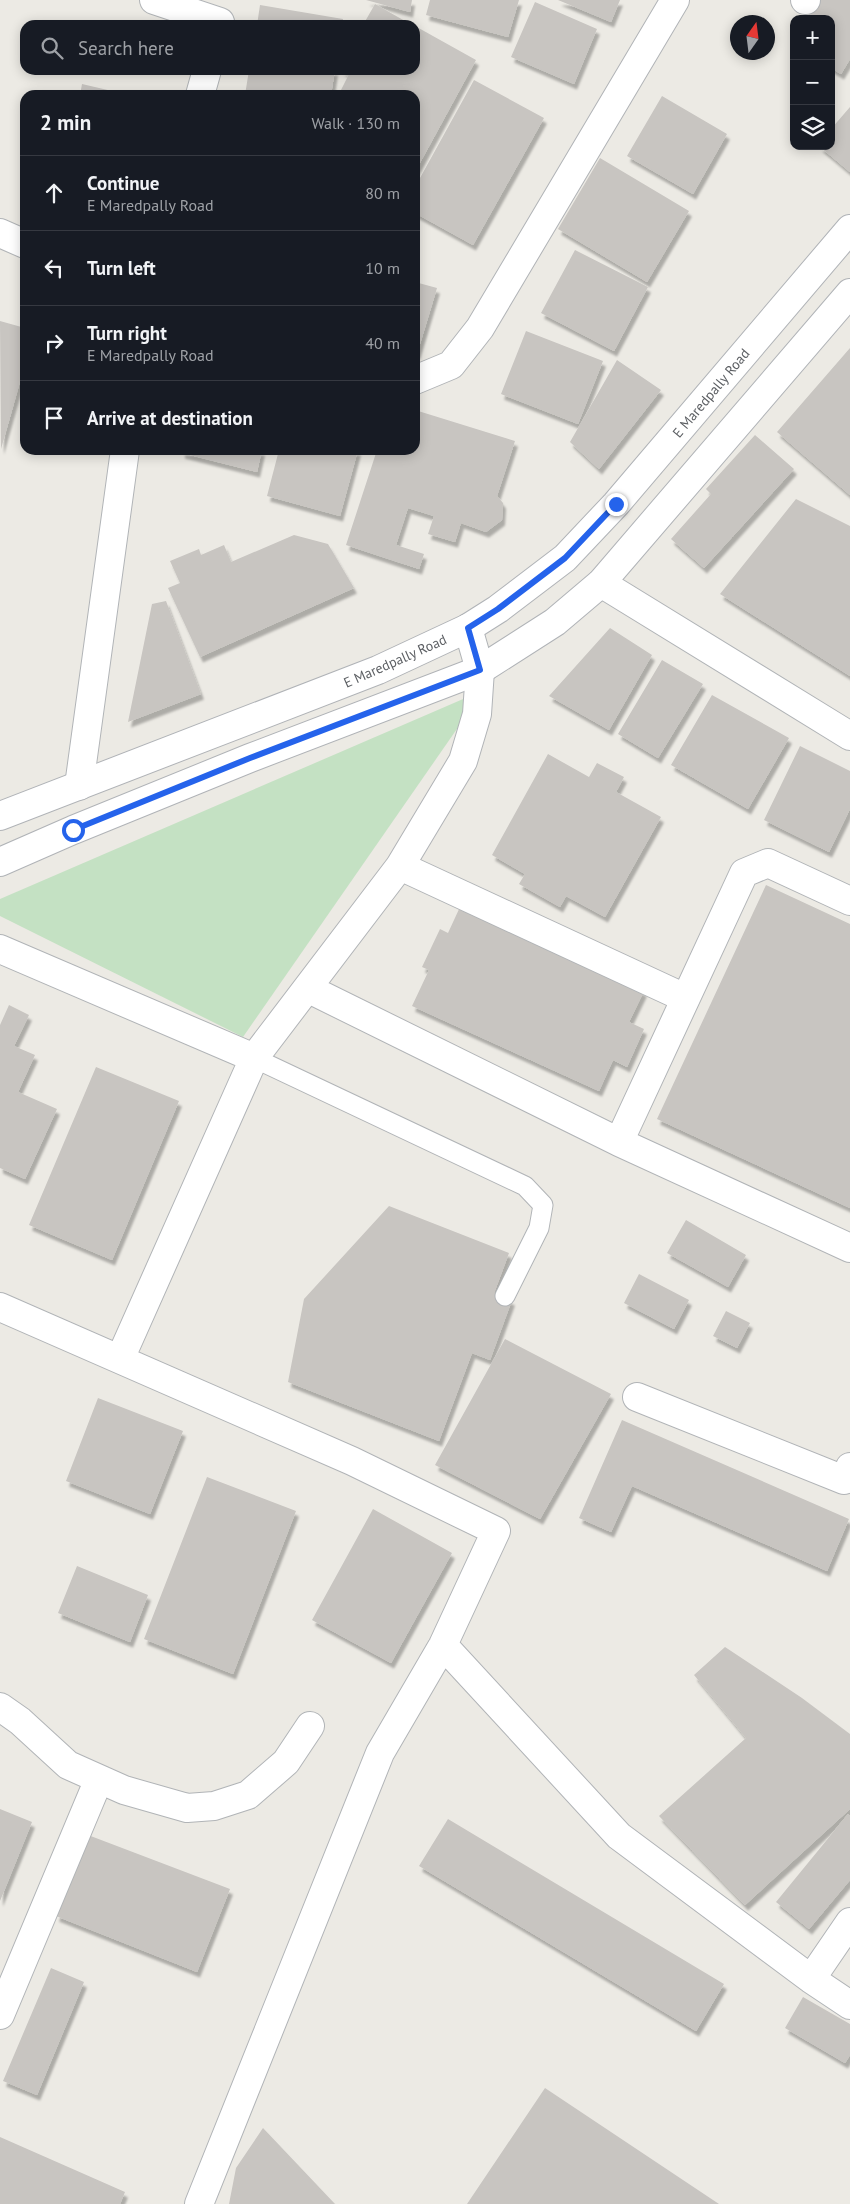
<!DOCTYPE html>
<meta charset="utf-8">
<style>
body{margin:0;font-family:"PT Sans",sans-serif;background:#20242c;color:#f1f3f6}
.controls{position:absolute;right:15px;top:15px;display:grid;overflow:hidden;border-radius:10px;box-shadow:0 2px 12px #0003}
.controls button{width:45px;height:45px;display:grid;place-items:center;padding:0;border:0;border-bottom:1px solid #363941;background:#171b24;color:#f1f3f6;font:25px sans-serif}
.compass{position:absolute;left:730px;top:15px;width:45px;height:45px;border-radius:50%;background:#171b24;box-shadow:0 2px 12px #0003;rotate:14deg}
.stop{position:absolute;width:15px;height:15px;margin:-11px;border:4px solid #2563eb;border-radius:50%;background:#fff}
.stop.end{background:#2563eb;border-color:#fff;box-shadow:0 1px 5px #0008}
.list{margin:0;padding:0;list-style:none}
h2{display:flex;justify-content:space-between;align-items:center;height:65px;margin:0;padding:0 20px;font-size:21px}
h2 small{font-size:16px;font-weight:400;color:#9ea1a6}
.list li{display:grid;grid-template-columns:32px 1fr auto;gap:15px;align-items:center;box-sizing:border-box;height:75px;padding:0 20px;border-top:1px solid #363941}
.list b{display:block;font-size:19px;white-space:nowrap}
.list p{margin:0;font-size:16px;white-space:nowrap;color:#9ea1a6}
.list em{font-size:16px;font-style:normal;color:#9ea1a6}
.icon{flex:none;width:28px;height:28px;fill:none;stroke:currentColor;stroke-width:2;stroke-linecap:round;stroke-linejoin:round}
.map{position:relative;flex:none;width:850px;height:2204px;overflow:hidden}
.search{position:absolute;background:#171b24;box-shadow:0 2px 12px #0003;left:20px;top:20px;width:400px;height:55px;display:flex;align-items:center;gap:12px;box-sizing:border-box;padding:0 18px;border-radius:15px;color:#9ea1a6;font-size:19px}
.panel{position:absolute;background:#171b24;box-shadow:0 2px 12px #0003;left:20px;top:90px;width:400px;height:365px;border-radius:15px}
.map>svg:first-child{display:block}
</style>
<div class="map">
<svg width="850" height="2204" viewBox="0 0 850 2204">
<defs>
<filter id="shadow"><feDropShadow dx="3" dy="5.5" stdDeviation="1" flood-color="#0004"/></filter>
</defs>
<rect width="100%" height="100%" fill="#eceae4"/>
<path fill="#c4e1c3" d="M 484,690 L 243,1037 L 0,916 L 0,899 Z"/>
<path fill="#c8c5c1" filter="url(#shadow)" d="M 366,0 L 412,0 L 410,12 Z
M 430,0 L 519,0 L 508,37 L 426,15 Z
M 558,0 L 620,0 L 611,22 Z
M 817,0 L 850,0 L 850,59 L 841,74 L 831,68 L 831,19 L 806,19 Z
M 535,2 L 597,29 L 574,84 L 511,57 Z
M 375,4 L 412,25 L 363,25 Z
M 260,5 L 343,19 L 342,25 L 257,25 Z
M 415,26 L 476,60 L 415,172 L 415,95 L 339,94 L 349,74 L 341,70 L 415,70 Z
M 249,70 L 335,70 L 331,95 L 245,95 Z
M 474,80 L 544,118 L 473,245 L 415,213 L 415,187 Z
M 82,84 L 112,91 L 113,95 L 80,95 Z
M 662,96 L 727,134 L 693,194 L 627,156 Z
M 850,107 L 850,172 L 819,146 L 831,146 L 831,129 Z
M 600,158 L 689,211 L 647,282 L 558,229 Z
M 575,250 L 648,287 L 614,351 L 541,313 Z
M 415,282 L 437,288 L 417,354 L 415,353 Z
M 0,321 L 25,328 L 25,364 L 1,449 Z
M 526,331 L 603,361 L 578,424 L 501,394 Z
M 850,348 L 850,495 L 777,432 Z
M 617,360 L 661,390 L 599,469 L 570,442 Z
M 415,410 L 515,441 L 497,496 L 503,503 L 502,520 L 486,532 L 461,523 L 455,542 L 428,534 L 434,516 L 408,508 L 396,545 L 424,554 L 419,569 L 346,545 L 377,450 L 415,450 Z
M 755,435 L 794,469 L 704,568 L 671,539 L 711,494 L 706,489 Z
M 182,450 L 262,450 L 257,472 L 182,453 Z
M 279,450 L 358,450 L 340,516 L 267,496 Z
M 796,499 L 850,526 L 850,676 L 720,594 Z
M 294,535 L 328,544 L 354,588 L 200,657 L 168,588 L 180,583 L 170,561 L 199,549 L 201,555 L 224,545 L 231,562 Z
M 166,601 L 201,694 L 128,722 L 152,604 Z
M 610,628 L 652,655 L 609,730 L 549,696 Z
M 662,660 L 703,684 L 658,758 L 618,734 Z
M 712,695 L 789,738 L 748,809 L 671,765 Z
M 800,746 L 850,771 L 850,809 L 829,852 L 764,820 Z
M 548,754 L 589,777 L 597,763 L 624,777 L 616,792 L 661,817 L 605,917 L 566,896 L 560,907 L 519,884 L 525,874 L 492,855 Z
M 766,885 L 850,924 L 850,1208 L 657,1119 Z
M 460,907 L 644,991 L 629,1022 L 644,1029 L 627,1067 L 613,1060 L 599,1091 L 412,1006 L 429,970 L 422,967 L 440,929 L 448,933 Z
M 9,1005 L 29,1015 L 14,1046 L 35,1055 L 18,1092 L 57,1109 L 25,1179 L 0,1168 L 0,1025 Z
M 96,1067 L 179,1101 L 112,1260 L 29,1225 Z
M 389,1206 L 509,1253 L 494,1293 L 512,1300 L 490,1360 L 472,1353 L 439,1441 L 288,1382 L 304,1299 Z
M 686,1220 L 746,1255 L 728,1287 L 667,1253 Z
M 639,1274 L 689,1300 L 674,1329 L 624,1303 Z
M 726,1311 L 750,1323 L 737,1348 L 713,1336 Z
M 505,1339 L 611,1394 L 540,1519 L 435,1465 Z
M 98,1398 L 183,1431 L 150,1514 L 66,1481 Z
M 622,1420 L 849,1519 L 827,1571 L 632,1486 L 611,1532 L 579,1518 Z
M 207,1477 L 296,1511 L 233,1674 L 144,1639 Z
M 373,1509 L 452,1553 L 391,1663 L 312,1620 Z
M 77,1566 L 148,1595 L 130,1642 L 58,1613 Z
M 725,1647 L 802,1698 L 850,1734 L 850,1809 L 745,1905 L 659,1816 L 746,1738 L 694,1675 Z
M 0,1809 L 32,1822 L 0,1901 Z
M 848,1814 L 850,1816 L 850,1880 L 809,1929 L 776,1902 Z
M 448,1819 L 724,1984 L 696,2031 L 419,1866 Z
M 88,1835 L 230,1889 L 197,1972 L 56,1916 Z
M 51,1968 L 84,1982 L 37,2095 L 3,2081 Z
M 803,1997 L 850,2024 L 850,2055 L 845,2063 L 785,2028 Z
M 545,2088 L 719,2204 L 467,2204 Z
M 263,2128 L 335,2204 L 229,2204 L 236,2168 Z
M 0,2137 L 125,2192 L 120,2204 L 0,2204 Z"/>
<g fill="none" stroke-linecap="round" stroke-linejoin="round">
<g stroke="#b1b4b7" stroke-width="21">
<path id="lane" d="M 254,1058 L 525,1186 L 543,1205 L 539,1228 L 505,1296"/>
</g>
<g stroke="#b1b4b7" stroke-width="30">
<path id="street" d="M 154,0 L 220,22
M 805,0 L 806,0
M 200,95 L 207,70
M 0,233 L 25,244
M 415,380 L 451,365 L 480,328 L 675,0
M 601,583 L 850,736
M 79,786 L 125,450
M 400,866 L 685,998
M 0,949 L 254,1058
M 309,989 L 619,1142 L 850,1248
M 619,1142 L 744,873 L 768,863 L 850,901
M 0,1307 L 352,1461 L 496,1531 L 443,1645 L 380,1753 L 199,2204
M 120,1359 L 254,1058 L 400,866 L 463,761 L 477,714 L 480,670 L 468,628
M 637,1397 L 844,1480 L 850,1467
M 443,1645 L 619,1836 L 811,1979 L 850,2005
M 0,1707 L 20,1721 L 68,1765 L 124,1790 L 187,1808 L 214,1806 L 248,1795 L 286,1762 L 310,1726
M 811,1979 L 850,1922
M 0,2015 L 99,1779"/>
</g>
<g stroke="#b0b3b7" stroke-width="30">
<path id="secondary" d="M 0,816 L 378,670 L 468,628 L 498,609 L 565,558 L 616,504 L 850,229
M 0,862 L 73,830 L 250,758 L 480,670 L 555,622 L 601,583 L 850,293"/>
</g>
<use href="#lane" stroke="#fff" stroke-width="19"/>
<use href="#street" stroke="#fff" stroke-width="28"/>
<use href="#secondary" stroke="#fff" stroke-width="28"/>
</g>
<g fill="none" stroke-linecap="round" stroke-linejoin="round">
<path stroke="#2563eb" stroke-width="6" d="M 73,830 L 250,758 L 480,670 L 468,628 L 498,609 L 565,558 L 616,504"/>
</g>
<g text-anchor="middle" stroke-width="5" stroke-linejoin="round" paint-order="stroke">
<g font-size="14" fill="#5c5f63" stroke="#fff">
<text transform="translate(711 393) rotate(-50)" y="5">E Maredpally Road</text>
<text transform="translate(395 661) rotate(-24)" y="5">E Maredpally Road</text>
</g>
</g>
</svg>
<div class="controls">
<button>+</button>
<button>−</button>
<button><svg class="icon" aria-label="layers" viewBox="0 0 24 24"><path d="M12 4l9 5-9 5-9-5zM3 14l9 5 9-5"/></svg></button>
</div>
<svg class="compass" viewBox="-18 -18 36 36"><path d="M0-13l5 13h-10z" fill="#e53935"/><path d="M0 13l5-13h-10z" fill="#9ea1a6"/></svg>
<div class="stop" style="left:73px;top:830px"></div>
<div class="stop end" style="left:616px;top:504px"></div>
<div class="search"><svg class="icon" aria-label="search" viewBox="0 0 24 24"><circle cx="10" cy="10" r="6"/><path d="M15 15l6 6"/></svg>Search here</div>
<section class="panel">
<h2>2 min<small>Walk · 130 m</small></h2>
<ul class="list">
<li><svg class="icon" aria-label="ahead" viewBox="0 0 24 24"><path d="M12 20V5M6 11l6-6 6 6"/></svg><div><b>Continue</b><p>E Maredpally Road</p></div><em>80 m</em></li>
<li><svg class="icon" aria-label="left" viewBox="0 0 24 24"><path d="M17 20v-9H6M10 6l-5 5 5 5"/></svg><div><b>Turn left</b></div><em>10 m</em></li>
<li><svg class="icon" aria-label="right" viewBox="0 0 24 24"><path d="M7 20v-9h11M14 6l5 5-5 5"/></svg><div><b>Turn right</b><p>E Maredpally Road</p></div><em>40 m</em></li>
<li><svg class="icon" aria-label="arrive" viewBox="0 0 24 24"><path d="M6 21V4h12l-3 4 3 4H6"/></svg><div><b>Arrive at destination</b></div></li>
</ul>
</section>
</div>
